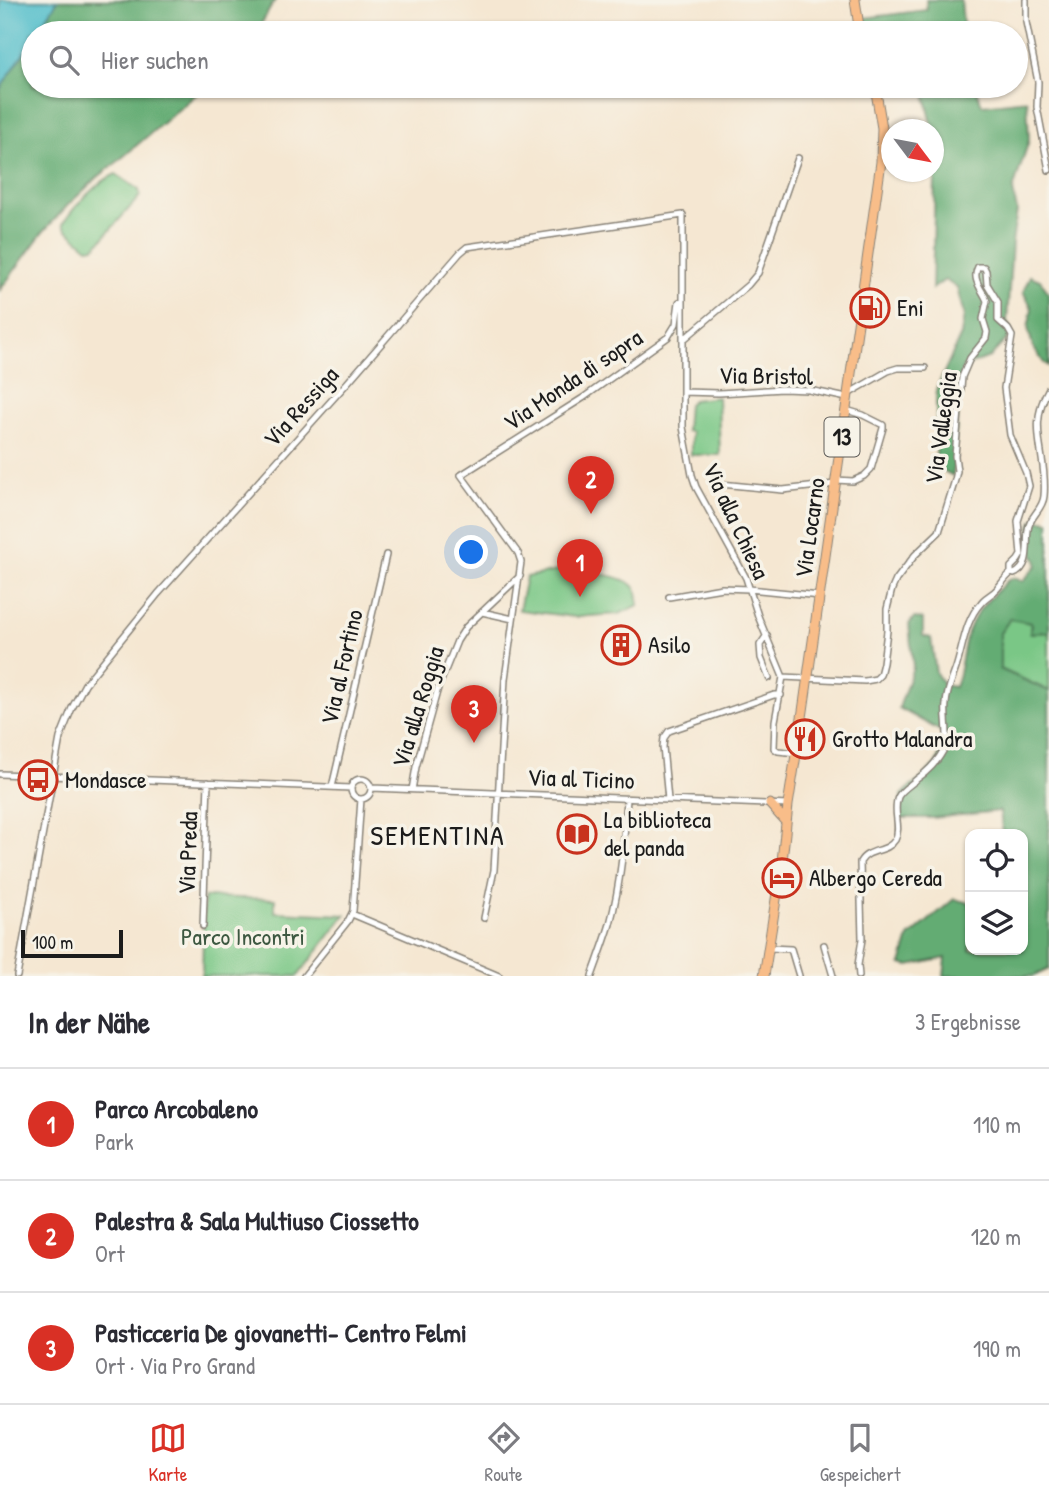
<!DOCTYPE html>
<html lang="de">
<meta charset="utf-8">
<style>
body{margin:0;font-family:"Patrick Hand",sans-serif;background:#f2f2f3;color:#2b2b33}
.controls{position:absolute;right:21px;bottom:21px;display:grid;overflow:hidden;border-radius:14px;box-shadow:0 2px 5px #0004}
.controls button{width:63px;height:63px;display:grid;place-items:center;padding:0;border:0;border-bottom:2px solid #e1e1e2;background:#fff;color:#2b2b33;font:35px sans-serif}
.compass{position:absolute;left:881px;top:119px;width:63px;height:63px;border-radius:50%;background:#fff;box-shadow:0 2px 5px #0004;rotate:122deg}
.scale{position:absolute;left:21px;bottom:18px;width:102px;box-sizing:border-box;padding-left:7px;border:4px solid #1c1c1c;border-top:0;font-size:19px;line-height:24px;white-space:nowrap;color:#1c1c1c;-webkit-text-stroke:5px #f7f3e8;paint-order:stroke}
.you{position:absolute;left:472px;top:553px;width:24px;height:24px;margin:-18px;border:5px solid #fff;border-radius:50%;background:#1a73e8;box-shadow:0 0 0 10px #1a73e833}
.badge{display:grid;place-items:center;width:46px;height:46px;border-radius:50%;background:#d93025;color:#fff;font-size:23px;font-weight:700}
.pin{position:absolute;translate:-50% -58px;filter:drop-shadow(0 2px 4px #0008)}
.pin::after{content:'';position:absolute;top:37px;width:24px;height:21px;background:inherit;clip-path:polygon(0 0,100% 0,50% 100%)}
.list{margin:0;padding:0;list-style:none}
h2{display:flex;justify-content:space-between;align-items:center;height:91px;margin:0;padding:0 28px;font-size:30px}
h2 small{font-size:23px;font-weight:400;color:#7c7c81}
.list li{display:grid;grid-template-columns:46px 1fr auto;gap:21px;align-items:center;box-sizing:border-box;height:112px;padding:0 28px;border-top:2px solid #e1e1e2}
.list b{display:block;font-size:26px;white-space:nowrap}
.list p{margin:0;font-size:23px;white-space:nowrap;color:#7c7c81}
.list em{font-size:23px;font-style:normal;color:#7c7c81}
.icon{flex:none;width:38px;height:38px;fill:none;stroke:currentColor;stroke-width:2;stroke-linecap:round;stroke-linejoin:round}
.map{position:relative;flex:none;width:1049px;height:976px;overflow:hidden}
.search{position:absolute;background:#fff;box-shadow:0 2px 5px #0004;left:21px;right:21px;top:21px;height:77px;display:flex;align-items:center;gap:18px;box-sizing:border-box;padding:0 24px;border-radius:38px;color:#7c7c81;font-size:26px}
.sheet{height:427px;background:#fff}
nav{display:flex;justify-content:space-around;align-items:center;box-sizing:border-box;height:98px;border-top:2px solid #e1e1e2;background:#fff;font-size:19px;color:#7c7c81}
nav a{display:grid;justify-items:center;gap:4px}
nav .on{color:#d93025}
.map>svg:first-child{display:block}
</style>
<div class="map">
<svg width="1049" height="976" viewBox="0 0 1049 976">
<rect width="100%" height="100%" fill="#f7f3e8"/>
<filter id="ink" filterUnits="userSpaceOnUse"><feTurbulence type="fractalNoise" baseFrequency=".0143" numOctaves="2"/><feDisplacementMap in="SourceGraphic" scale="14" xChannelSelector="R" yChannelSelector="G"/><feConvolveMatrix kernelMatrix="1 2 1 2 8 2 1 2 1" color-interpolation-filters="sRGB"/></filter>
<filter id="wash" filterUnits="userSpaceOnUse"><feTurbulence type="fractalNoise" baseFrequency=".00686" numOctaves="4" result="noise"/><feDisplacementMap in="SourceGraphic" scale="28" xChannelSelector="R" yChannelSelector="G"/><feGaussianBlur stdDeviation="1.57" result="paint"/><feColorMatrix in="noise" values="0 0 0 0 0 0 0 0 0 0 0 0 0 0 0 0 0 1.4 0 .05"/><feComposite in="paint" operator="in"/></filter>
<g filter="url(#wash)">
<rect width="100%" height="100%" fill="#f5e7d2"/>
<path fill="#7ac786" stroke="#4b7251" stroke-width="2" d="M 116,174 L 139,190 L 140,196 L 97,245 L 94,247 L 88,248 L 66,229 L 63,224 C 74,206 97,182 116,174 Z
M 718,397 L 720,455 L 691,455 L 691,432 L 686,431 L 688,404 L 693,400 Z
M 562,570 C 579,572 627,573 636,589 C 638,593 638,601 639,605 L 619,614 L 575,617 L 519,610 L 526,577 Z
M 1010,618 L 1031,623 L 1030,633 L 1049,632 L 1049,691 L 1000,669 L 1000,633 Z
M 204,897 L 275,899 L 275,912 L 345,915 L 298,976 L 202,976 Z"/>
<path fill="#63ac73" stroke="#406448" stroke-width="2" d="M 58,0 L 275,0 L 256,33 L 37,33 Z
M 926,0 L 961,0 L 964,33 L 923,33 L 923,30 L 910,33 L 867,33 L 863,18 L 927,10 Z
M 33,39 L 33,86 L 206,86 L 116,163 L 98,177 L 69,204 L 43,232 L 0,290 L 0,89 Z
M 923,86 L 975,86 L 982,105 L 1027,100 L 1029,140 L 1013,190 L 1017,211 L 1012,242 L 1007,321 L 1011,331 L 1009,337 L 990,357 L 963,367 L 960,377 L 953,476 L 936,467 L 936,390 L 961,335 L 964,315 L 957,288 L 945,280 L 932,289 L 936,142 Z
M 1030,276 L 1040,280 L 1048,292 L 1049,366 L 1044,363 L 1033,347 L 1028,328 L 1032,308 L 1023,292 Z
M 1040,520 L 1049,521 L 1049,632 L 1030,633 L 1031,623 L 1010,619 L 1000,633 L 1000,669 L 1049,691 L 1049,969 L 1034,976 L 944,976 L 946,958 L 909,966 L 901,964 L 909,937 L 954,899 L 970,903 L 970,950 L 1023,950 L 1023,834 L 1003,834 L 1000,811 L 932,818 L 900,818 L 901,796 L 909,788 L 920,780 L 936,763 L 948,735 L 899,708 L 913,667 L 909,624 L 914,618 L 923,619 L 923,636 L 931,638 L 936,673 L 944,685 L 955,687 C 961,671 962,654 966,638 C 975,609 988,601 1008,580 L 1013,578 L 1023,581 L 1037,565 C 1037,556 1032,556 1031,548 C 1029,540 1029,529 1032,521 Z"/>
<path fill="#51becb" stroke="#366d74" stroke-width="2" d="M 0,0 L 58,0 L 37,33 L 33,33 L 33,39 L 0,89 Z"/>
</g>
<g filter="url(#ink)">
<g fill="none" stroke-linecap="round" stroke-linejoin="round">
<g stroke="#888277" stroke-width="8">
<path id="street" d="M 1026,0 L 1026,22 L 1038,82 L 1037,107 L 1049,170
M 683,340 L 748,285 L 758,273 L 798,158
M 683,392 L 719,393 L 783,389 L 809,390 L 847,398
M 848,394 L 888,371 L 898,368 L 925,368
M 836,480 L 853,481 L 864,476 L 871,469 L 883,428 L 883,425 L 863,415 L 846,410
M 721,484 L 783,490 L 835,484
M 669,597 L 722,588 L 749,589 L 820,596
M 482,612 L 513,619
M 767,635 L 760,645 L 761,658 L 769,678
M 783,677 L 775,721 L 774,748 L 778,751 L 797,753
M 0,774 L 351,788
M351 789a10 10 0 1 1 20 0a10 10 0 1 1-20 0Z
M 332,787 L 386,555
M 372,788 L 788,805
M 412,790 L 416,767 L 438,688 L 457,641 L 466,627 L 520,576
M 668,800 L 663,747 L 664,738 L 669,731 L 774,695 L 781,695
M 352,914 L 499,976
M 484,918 L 494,870 L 505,679 L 521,562 L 518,553 L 461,475 L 583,398 L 668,337 L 676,324 L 679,302 L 683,300
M 203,926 L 208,782
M 824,945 L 833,976
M 769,948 L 791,949 L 799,976
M 17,976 L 60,738 L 72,708 L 85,684 L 158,594 L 348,382 L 460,253 L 467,247 L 683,215 L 683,427 L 692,475 L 696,487 L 746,578 L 758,616 L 783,677 L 865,681 L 876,679 L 880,675 L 883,663 L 887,631 L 887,609 L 892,589 L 896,580 L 915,555 L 939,532 L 955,480 L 957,471 L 955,456 L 962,377 L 970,358 L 986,338 L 987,332 L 983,319 L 987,301 C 983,290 971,280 978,267 L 984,267 L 986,271 L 987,284 L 998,302 L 998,320 L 1008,329 L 1012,336 L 1004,388 L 1010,435 L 1026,473 L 1029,486 L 1018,521 L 1021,555 L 1018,560 L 1011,567 L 1011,573
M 304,976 L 348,921 L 353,911 L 361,799
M 592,976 C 598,959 605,941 610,924 C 621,883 624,841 627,799
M 859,976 L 858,965 L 862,939 L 860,862 C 868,848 887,853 895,840 C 902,827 892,811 898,797 C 902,789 911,785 917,779 C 927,772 937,762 943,751 C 951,736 944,720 946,704 C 947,690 952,680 956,668 C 963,647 965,620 981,603 C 985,597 992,595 997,589 C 1002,583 1005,578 1011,573 L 1014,574 C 1031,567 1026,545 1028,530 C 1029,516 1043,510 1044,496 C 1048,454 1026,428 1049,388"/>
</g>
<g stroke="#888277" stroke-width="11">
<path id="primary" d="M 855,0 L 860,33
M 770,804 L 786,822
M 764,976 L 782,861 L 788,805 L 803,711 L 881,162 L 882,128 L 875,86"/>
</g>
<use href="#street" stroke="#fff" stroke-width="5"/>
<use href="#primary" stroke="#f8bd89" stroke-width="9"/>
</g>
</g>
<defs>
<g id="fuel-ring" transform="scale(2.0125)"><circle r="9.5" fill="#f7f3e8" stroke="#c8321e" stroke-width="1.5"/><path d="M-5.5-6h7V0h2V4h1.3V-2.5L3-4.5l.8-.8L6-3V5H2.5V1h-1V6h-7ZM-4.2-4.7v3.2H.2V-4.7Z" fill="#c8321e"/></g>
<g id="building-ring" transform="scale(2.0125)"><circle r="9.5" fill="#f7f3e8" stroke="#c8321e" stroke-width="1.5"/><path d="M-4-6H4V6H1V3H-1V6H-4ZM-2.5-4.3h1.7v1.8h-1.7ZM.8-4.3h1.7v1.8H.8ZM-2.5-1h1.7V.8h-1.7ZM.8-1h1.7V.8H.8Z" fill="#c8321e"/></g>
<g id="restaurant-ring" transform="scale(2.0125)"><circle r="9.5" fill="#f7f3e8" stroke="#c8321e" stroke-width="1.5"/><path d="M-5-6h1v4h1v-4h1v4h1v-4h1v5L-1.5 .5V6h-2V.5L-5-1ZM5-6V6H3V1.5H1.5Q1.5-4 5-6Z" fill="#c8321e"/></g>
<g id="bus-ring" transform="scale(2.0125)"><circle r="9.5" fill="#f7f3e8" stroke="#c8321e" stroke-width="1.5"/><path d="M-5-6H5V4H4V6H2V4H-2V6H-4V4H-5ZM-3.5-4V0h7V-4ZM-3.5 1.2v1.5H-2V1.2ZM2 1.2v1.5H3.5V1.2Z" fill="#c8321e"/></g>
<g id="library-ring" transform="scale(2.0125)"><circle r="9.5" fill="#f7f3e8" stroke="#c8321e" stroke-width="1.5"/><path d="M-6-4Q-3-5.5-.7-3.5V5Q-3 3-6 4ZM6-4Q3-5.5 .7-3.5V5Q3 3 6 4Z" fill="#c8321e"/></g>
<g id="hotel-ring" transform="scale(2.0125)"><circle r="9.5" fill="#f7f3e8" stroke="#c8321e" stroke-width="1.5"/><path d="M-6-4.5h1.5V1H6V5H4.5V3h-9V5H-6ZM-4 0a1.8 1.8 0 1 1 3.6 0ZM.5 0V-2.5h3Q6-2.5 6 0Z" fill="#c8321e"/></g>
</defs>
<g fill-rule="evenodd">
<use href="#fuel-ring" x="870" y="308"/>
<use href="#building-ring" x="621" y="645"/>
<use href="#restaurant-ring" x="805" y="739"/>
<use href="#bus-ring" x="38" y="780"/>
<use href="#library-ring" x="577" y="834"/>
<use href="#hotel-ring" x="782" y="878"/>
</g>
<g text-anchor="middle" stroke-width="7" stroke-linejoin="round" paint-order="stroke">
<rect fill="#f7f3e8" stroke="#5e5c59" stroke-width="2" x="824.5" y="417.5" width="35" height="39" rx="5"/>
<g font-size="23" font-weight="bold" fill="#1c1c1c">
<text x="842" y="445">13</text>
</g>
<g font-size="24" fill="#1c1c1c" stroke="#f7f3e8" text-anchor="start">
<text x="897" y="316">Eni</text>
<text x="648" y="653">Asilo</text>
<text x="832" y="747">Grotto Malandra</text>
<text x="65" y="788">Mondasce</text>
<text x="604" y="828">La biblioteca<tspan x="604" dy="28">del panda</tspan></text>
<text x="809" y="886">Albergo Cereda</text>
</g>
<g font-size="24" fill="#1c1c1c" stroke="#f7f3e8">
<text transform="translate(766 376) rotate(1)" y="8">Via Bristol</text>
<text transform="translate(573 380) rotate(-34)" y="8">Via Monda di sopra</text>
<text transform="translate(301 407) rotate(-48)" y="8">Via Ressiga</text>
<text transform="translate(941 428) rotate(-82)" y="8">Via Valleggia</text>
<text transform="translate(736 521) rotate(65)" y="8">Via alla Chiesa</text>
<text transform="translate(810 528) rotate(-82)" y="8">Via Locarno</text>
<text transform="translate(342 667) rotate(-77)" y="8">Via al Fortino</text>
<text transform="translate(418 707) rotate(-73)" y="8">Via alla Roggia</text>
<text transform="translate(581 779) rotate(2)" y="8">Via al Ticino</text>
<text transform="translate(188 853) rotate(-88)" y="8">Via Preda</text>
</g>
<g font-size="24" fill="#3d5841" stroke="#f7f3e8">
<text x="243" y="945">Parco Incontri</text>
</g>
<g font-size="28" letter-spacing="2" fill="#1c1c1c" stroke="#f7f3e8">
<text x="438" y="845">SEMENTINA</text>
</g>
</g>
</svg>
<div class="controls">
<button><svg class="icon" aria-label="locate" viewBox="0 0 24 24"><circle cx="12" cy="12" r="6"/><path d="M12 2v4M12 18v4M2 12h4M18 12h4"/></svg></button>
<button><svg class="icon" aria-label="layers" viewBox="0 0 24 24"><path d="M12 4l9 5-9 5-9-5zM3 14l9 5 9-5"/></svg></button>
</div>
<svg class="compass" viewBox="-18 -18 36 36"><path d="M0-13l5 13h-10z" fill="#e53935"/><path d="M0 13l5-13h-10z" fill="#7c7c81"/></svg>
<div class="scale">100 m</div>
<div class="you"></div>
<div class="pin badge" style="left:580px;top:597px">1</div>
<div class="pin badge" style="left:591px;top:514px">2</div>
<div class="pin badge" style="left:474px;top:743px">3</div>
<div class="search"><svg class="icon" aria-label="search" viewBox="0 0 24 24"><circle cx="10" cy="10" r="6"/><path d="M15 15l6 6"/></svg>Hier suchen</div>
</div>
<section class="sheet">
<h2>In der Nähe<small>3 Ergebnisse</small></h2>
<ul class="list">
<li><span class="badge">1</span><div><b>Parco Arcobaleno</b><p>Park</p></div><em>110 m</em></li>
<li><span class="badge">2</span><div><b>Palestra &amp; Sala Multiuso Ciossetto</b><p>Ort</p></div><em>120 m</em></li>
<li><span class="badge">3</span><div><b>Pasticceria De giovanetti- Centro Felmi</b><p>Ort · Via Pro Grand</p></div><em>190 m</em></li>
</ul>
</section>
<nav>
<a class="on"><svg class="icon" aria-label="map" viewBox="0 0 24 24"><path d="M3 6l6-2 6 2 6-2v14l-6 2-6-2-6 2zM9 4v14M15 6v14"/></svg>Karte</a>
<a><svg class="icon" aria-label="directions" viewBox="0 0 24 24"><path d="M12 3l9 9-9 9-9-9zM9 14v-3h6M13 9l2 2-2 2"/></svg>Route</a>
<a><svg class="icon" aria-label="saved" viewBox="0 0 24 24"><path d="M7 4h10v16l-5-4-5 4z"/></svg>Gespeichert</a>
</nav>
